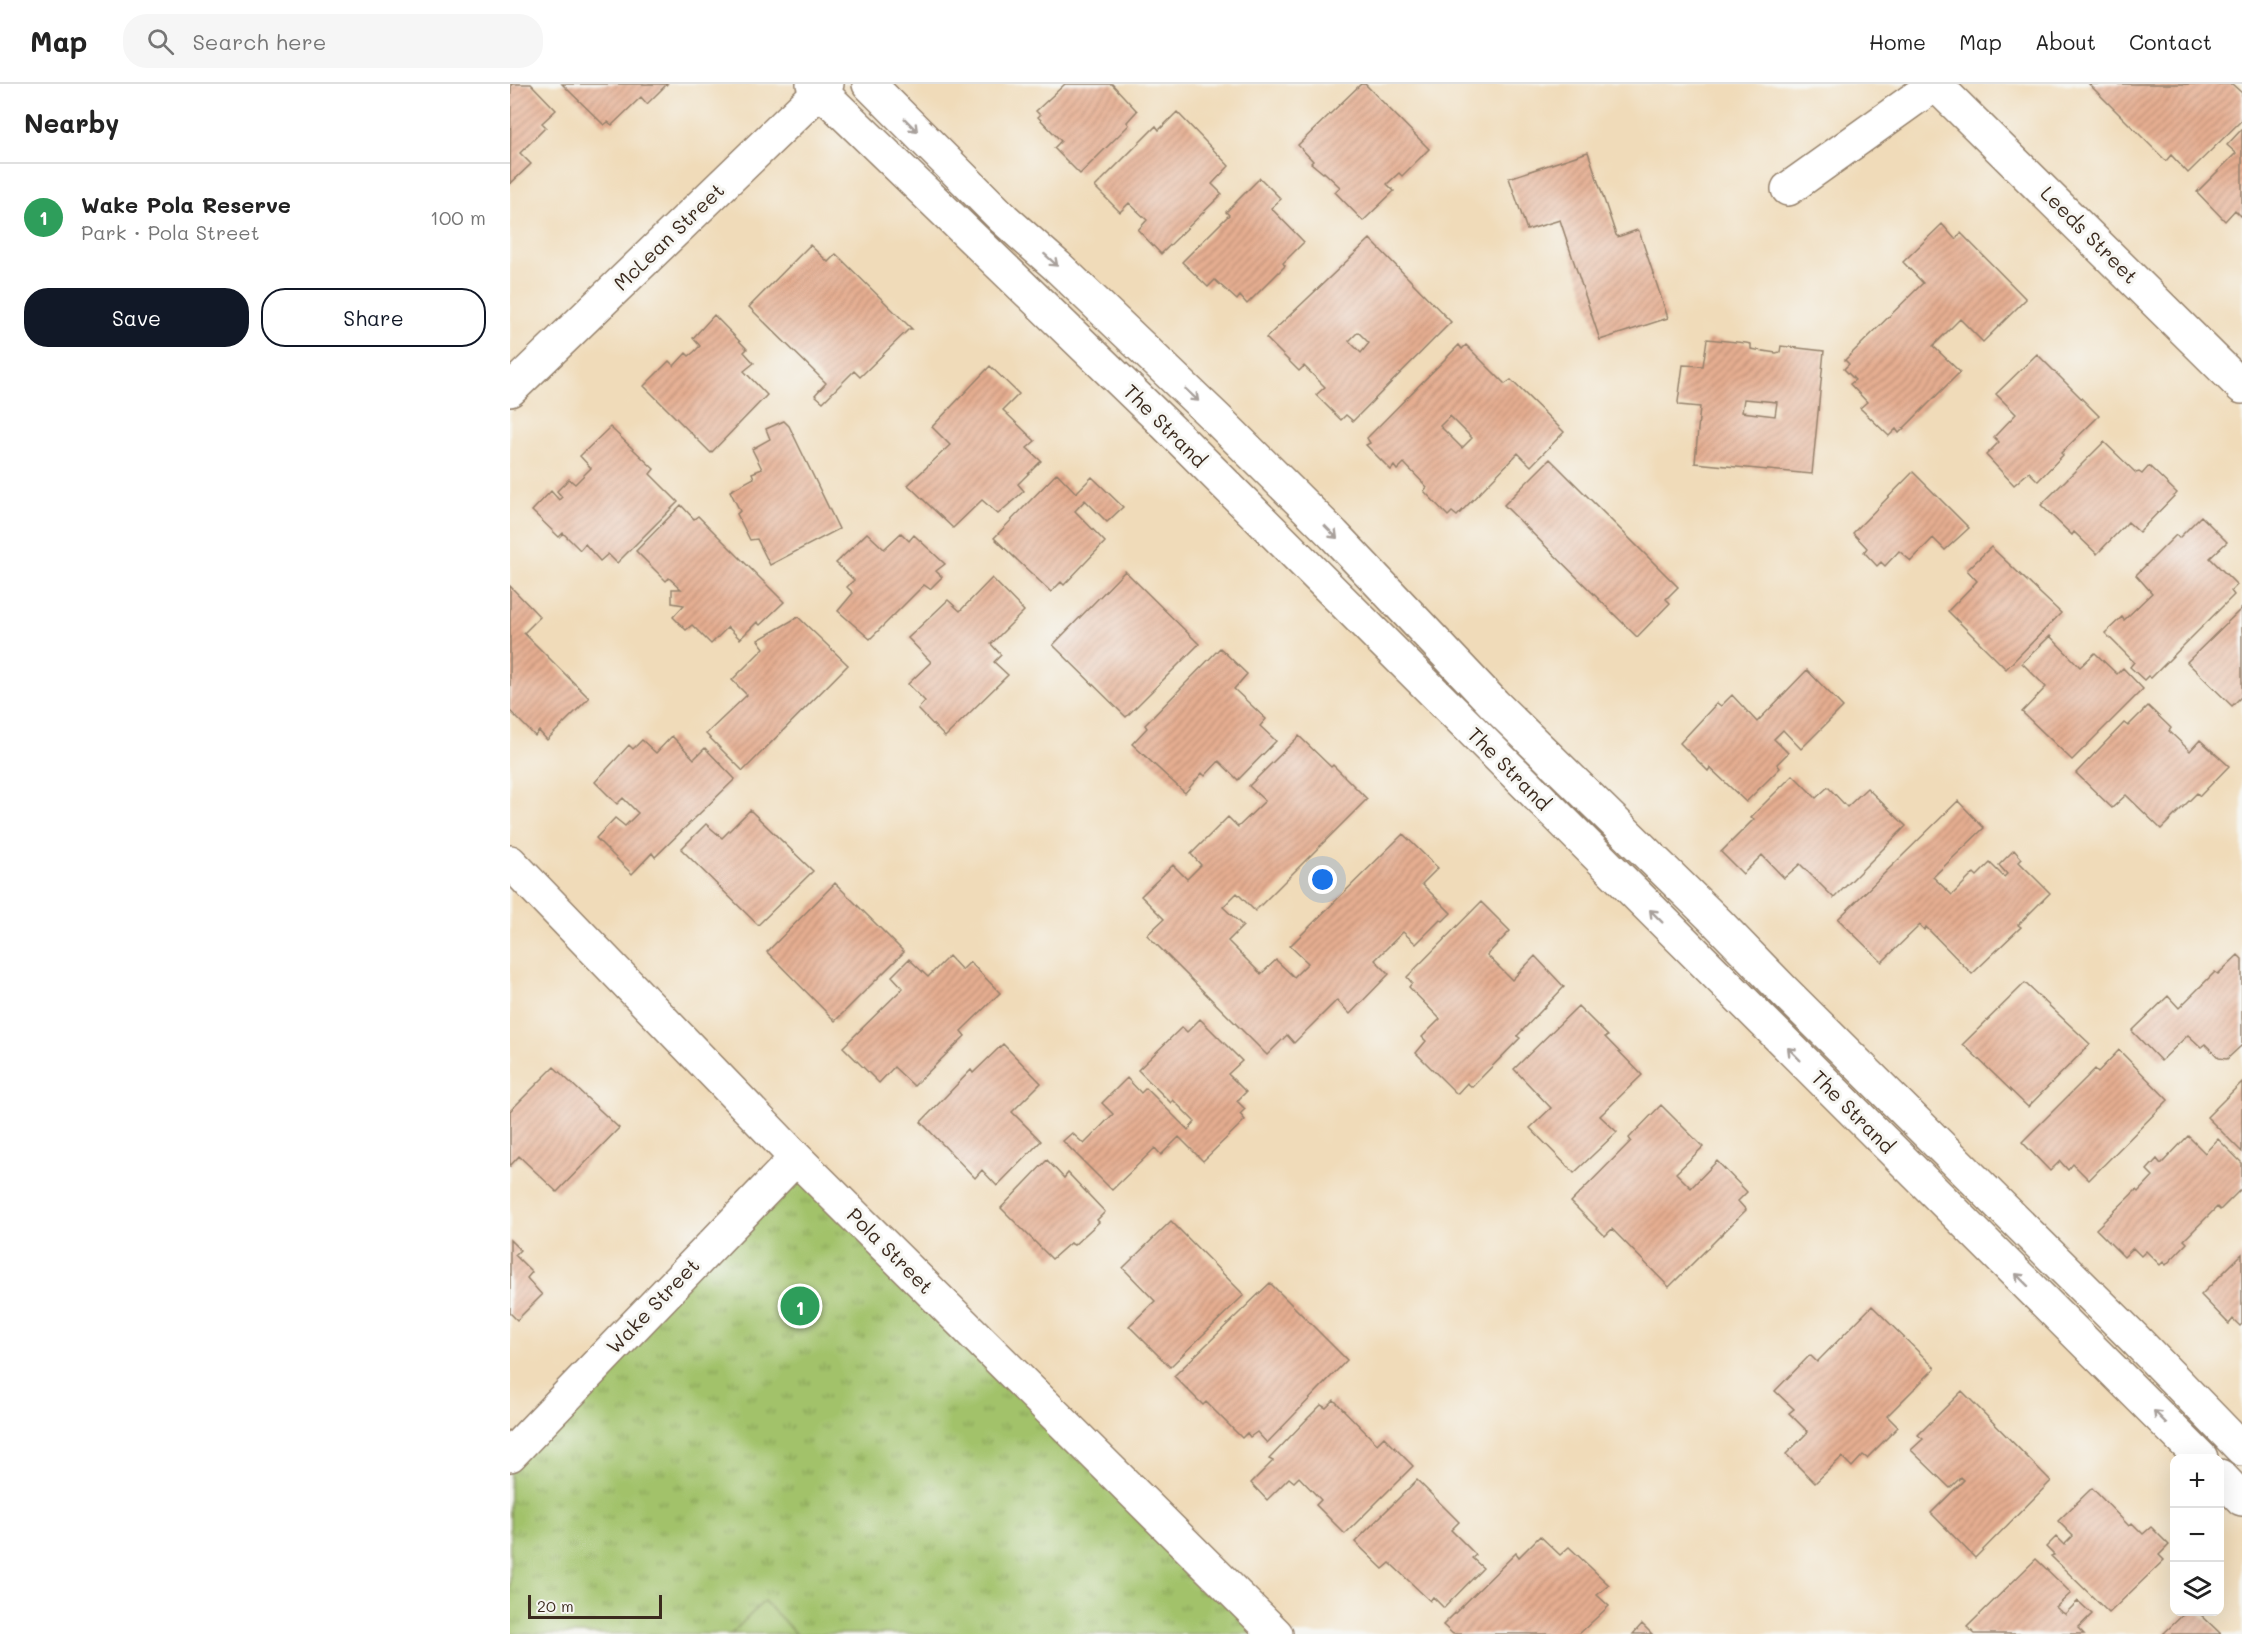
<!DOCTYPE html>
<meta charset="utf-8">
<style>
body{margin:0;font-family:Mali,sans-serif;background:#f6f6f6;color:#222}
.controls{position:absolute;right:18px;bottom:18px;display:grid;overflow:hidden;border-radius:12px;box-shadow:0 6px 24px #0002}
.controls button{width:54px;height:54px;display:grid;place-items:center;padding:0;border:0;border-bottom:2px solid #e0e0e0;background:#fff;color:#222;font:30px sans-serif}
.scale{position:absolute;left:18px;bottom:15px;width:134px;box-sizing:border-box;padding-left:6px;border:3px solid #3b2a1e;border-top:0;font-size:16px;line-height:21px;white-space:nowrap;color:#3b2a1e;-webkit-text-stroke:4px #f6f6f2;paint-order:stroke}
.you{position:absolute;left:813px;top:796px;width:21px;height:21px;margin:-15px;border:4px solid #fff;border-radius:50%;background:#1a73e8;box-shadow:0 0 0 9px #1a73e833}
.badge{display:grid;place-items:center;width:39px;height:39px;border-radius:50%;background:#111827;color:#fff;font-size:20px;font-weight:700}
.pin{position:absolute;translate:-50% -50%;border:3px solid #fff;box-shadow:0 2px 6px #0006}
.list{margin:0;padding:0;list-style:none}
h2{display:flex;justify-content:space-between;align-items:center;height:78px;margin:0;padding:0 24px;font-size:26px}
h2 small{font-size:20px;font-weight:400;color:#767676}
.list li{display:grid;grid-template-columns:39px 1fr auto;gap:18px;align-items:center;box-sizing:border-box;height:108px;padding:0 24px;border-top:2px solid #e0e0e0}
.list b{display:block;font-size:22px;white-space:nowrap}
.list p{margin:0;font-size:20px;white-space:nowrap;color:#767676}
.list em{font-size:20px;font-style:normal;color:#767676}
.actions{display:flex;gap:12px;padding:18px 24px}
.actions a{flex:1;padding:14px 0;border:2px solid #111827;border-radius:24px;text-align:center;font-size:21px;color:#111827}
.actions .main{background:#111827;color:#fff}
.icon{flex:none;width:33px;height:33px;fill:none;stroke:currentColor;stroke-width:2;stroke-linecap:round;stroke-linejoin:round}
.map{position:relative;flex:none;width:1732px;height:1550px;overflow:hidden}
header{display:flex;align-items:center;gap:36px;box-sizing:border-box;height:84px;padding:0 30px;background:#fff;border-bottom:2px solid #e0e0e0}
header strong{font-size:28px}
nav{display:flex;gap:33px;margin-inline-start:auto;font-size:21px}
.search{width:420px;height:54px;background:#f6f6f6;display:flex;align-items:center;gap:15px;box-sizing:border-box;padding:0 21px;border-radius:24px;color:#767676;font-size:22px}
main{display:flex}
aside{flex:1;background:#fff}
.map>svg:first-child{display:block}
</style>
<header>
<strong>Map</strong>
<div class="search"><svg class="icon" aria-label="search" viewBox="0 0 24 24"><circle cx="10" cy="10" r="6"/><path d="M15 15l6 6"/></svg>Search here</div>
<nav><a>Home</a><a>Map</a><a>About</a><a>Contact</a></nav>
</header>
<main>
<aside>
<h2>Nearby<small></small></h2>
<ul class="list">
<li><span class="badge" style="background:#2e9e5b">1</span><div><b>Wake Pola Reserve</b><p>Park · Pola Street</p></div><em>100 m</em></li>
</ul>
<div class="actions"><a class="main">Save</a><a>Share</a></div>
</aside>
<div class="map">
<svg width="1732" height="1550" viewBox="0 0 1732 1550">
<defs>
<pattern id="park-tufts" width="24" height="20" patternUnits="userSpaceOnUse" patternTransform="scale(1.5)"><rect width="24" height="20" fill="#a2c26b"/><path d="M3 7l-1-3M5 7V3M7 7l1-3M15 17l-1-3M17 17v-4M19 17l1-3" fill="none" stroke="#859e57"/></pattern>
<pattern id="building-hatch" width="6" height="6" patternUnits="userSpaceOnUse" patternTransform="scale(1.5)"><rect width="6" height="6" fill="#e6ae91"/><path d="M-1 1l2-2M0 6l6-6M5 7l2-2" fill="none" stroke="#bc8e76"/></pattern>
</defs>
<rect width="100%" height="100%" fill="#f6f6f2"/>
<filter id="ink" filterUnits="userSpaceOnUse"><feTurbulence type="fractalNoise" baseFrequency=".0167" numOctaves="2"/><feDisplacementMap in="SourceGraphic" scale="12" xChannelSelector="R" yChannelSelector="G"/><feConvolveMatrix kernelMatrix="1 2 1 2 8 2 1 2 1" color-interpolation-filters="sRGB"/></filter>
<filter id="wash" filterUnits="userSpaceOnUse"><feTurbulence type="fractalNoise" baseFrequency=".008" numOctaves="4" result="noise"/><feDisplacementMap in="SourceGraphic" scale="24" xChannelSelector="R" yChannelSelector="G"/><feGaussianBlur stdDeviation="1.35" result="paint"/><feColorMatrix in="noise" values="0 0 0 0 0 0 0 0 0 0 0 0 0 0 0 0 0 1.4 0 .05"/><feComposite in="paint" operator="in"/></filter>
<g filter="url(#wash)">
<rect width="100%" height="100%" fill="#f0dbb9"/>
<path fill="#a2c26b" stroke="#6e7644" stroke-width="1.5" d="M 254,1517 L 287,1550 L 221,1550 Z"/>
<path fill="url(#park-tufts)" stroke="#6e7644" stroke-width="1.5" d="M 286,1074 L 766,1550 L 287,1550 L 254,1517 L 221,1550 L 0,1550 L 0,1371 Z"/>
<g id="blocks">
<path fill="url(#building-hatch)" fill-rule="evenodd" d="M 1,0 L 21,0 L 46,26 L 32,39 L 36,43 L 10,69 L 21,80 L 0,100 Z
M 52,0 L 157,0 L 137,20 L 131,13 L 102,41 L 98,38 L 94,41 Z
M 555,0 L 602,0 L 627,27 L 617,38 L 619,41 L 570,90 L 544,64 L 551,57 L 528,33 L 530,31 L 526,27 Z
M 851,0 L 855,0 L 919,65 L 892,92 L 889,89 L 877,100 L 884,107 L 853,137 L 825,108 L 830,103 L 814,88 L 813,89 L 801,79 L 803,77 L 788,61 Z
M 1579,0 L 1722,0 L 1732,9 L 1732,36 L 1678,89 L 1661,71 L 1656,77 Z
M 667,28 L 719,82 L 702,100 L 712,110 L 651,170 L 628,146 L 637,136 L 619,119 L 610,128 L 585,103 L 646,42 L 649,46 Z
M 1732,45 L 1732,133 L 1725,126 L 1715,137 L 1687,108 L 1726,69 L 1717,61 Z
M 1078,68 L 1106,151 L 1108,153 L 1127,146 L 1129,147 L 1158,234 L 1090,256 L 1050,136 L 1017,146 L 999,94 Z
M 750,94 L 771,115 L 761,124 L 794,158 L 773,179 L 775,182 L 737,220 L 730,212 L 727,216 L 705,196 L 698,203 L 672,178 L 719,131 L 716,128 Z
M 1432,140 L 1445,155 L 1451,149 L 1516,215 L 1473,258 L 1450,235 L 1423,262 L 1450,288 L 1389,349 L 1386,345 L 1379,352 L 1350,324 L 1357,318 L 1340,300 L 1345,296 L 1334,285 L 1339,280 L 1335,276 L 1413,199 L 1393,178 Z
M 860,155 L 941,238 L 843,337 L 836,331 L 831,336 L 806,311 L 815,303 L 794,282 L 789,287 L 756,254 ZM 848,248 L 859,259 L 851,269 L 839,257 Z
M 300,161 L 318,178 L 326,170 L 402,245 L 399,245 L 350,293 L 344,287 L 313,318 L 305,311 L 316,299 L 239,223 Z
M 204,231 L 237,265 L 234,268 L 244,279 L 234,287 L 257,311 L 201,369 L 134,302 L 159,277 L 164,282 L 176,269 L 179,272 L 184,268 L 190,262 L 183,254 Z
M 1197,255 L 1236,259 L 1241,260 L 1241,265 L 1266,269 L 1270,268 L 1271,262 L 1314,267 L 1302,390 L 1185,379 L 1190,323 L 1169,321 L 1168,318 L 1173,281 L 1193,282 ZM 1234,315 L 1267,318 L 1265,332 L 1232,328 Z
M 949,261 L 952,265 L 956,261 L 995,300 L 1001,296 L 1054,348 L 1021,382 L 1008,369 L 947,432 L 942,428 L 938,432 L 914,407 L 917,403 L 894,379 L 887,386 L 884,382 L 881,386 L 856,361 L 860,359 L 857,354 ZM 940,332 L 962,354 L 952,364 L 930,342 Z
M 1527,270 L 1589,332 L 1551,369 L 1553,371 L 1528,397 L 1519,388 L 1504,401 L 1476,371 L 1489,358 L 1484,353 L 1506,330 L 1486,310 Z
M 480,282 L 509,310 L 493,326 L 525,357 L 517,364 L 531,377 L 508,400 L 514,407 L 488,430 L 472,416 L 443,444 L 398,401 L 440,361 L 422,343 Z
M 274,337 L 279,342 L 329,445 L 260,481 L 247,455 L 240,456 L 227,430 L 230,427 L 220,407 L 244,394 L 242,389 L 252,385 L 242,365 L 260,355 L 256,345 Z
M 100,343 L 144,385 L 140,390 L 168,418 L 107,479 L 98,470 L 90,477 L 75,460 L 70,466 L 53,449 L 49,453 L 22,427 L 41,407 L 49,416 L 52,413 L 47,407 L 59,395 L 65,400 L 81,384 L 70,372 Z
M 1594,358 L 1626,389 L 1629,388 L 1632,390 L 1639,382 L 1667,409 L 1629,448 L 1618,438 L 1587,470 L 1564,448 L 1562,451 L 1531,421 Z
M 1040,375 L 1168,503 L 1156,515 L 1160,519 L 1127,553 L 994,421 Z
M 1403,388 L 1459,444 L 1435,466 L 1423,454 L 1401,477 L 1389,467 L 1375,482 L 1371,478 L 1367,482 L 1354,468 L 1357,464 L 1343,449 Z
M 547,389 L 566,409 L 582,393 L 613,423 L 597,438 L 575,416 L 565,427 L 595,458 L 554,501 L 551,498 L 541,508 L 484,454 Z
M 171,421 L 184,435 L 188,432 L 274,518 L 250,541 L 247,538 L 230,555 L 218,543 L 201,560 L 182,541 L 176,546 L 163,533 L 174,521 L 162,519 L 162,505 L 171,505 L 159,494 L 156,497 L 126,467 Z
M 1691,432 L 1717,458 L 1700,474 L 1727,501 L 1721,507 L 1724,511 L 1641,594 L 1638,592 L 1634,596 L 1620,583 L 1624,578 L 1595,549 L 1612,533 L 1614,536 L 1642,509 L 1626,491 L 1666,451 L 1669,454 Z
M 357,449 L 374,465 L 391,449 L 399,457 L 404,451 L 435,480 L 426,487 L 432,493 L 420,505 L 414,501 L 360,555 L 328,527 L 343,509 L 337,503 L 344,496 L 326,479 Z
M 1481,463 L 1551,529 L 1496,585 L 1438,527 L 1467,497 L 1457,486 Z
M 615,487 L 689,560 L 616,633 L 543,561 Z
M 482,494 L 514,527 L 481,560 L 491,571 L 484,578 L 498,591 L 435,653 L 408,625 L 415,617 L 398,600 L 421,578 L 398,554 L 438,516 L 450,527 Z
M 0,502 L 30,533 L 14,549 L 79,614 L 37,656 L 29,647 L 25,652 L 0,627 Z
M 1732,524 L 1732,612 L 1722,622 L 1677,578 Z
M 288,533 L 338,581 L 233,687 L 196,650 L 237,611 L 222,596 L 254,564 L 248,556 Z
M 1540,552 L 1570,583 L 1585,569 L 1607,590 L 1613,584 L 1633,605 L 1562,676 L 1512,628 L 1536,603 L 1512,579 Z
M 710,564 L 737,590 L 724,605 L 756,635 L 750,642 L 766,657 L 728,696 L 709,677 L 695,692 L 692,689 L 675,709 L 622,660 L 637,644 L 635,641 Z
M 1297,586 L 1333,623 L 1291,665 L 1273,646 L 1264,655 L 1278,669 L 1267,680 L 1270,684 L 1236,718 L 1200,684 L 1198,687 L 1170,659 L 1207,619 L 1211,622 L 1222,611 L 1247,638 Z
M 1638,622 L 1661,644 L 1659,647 L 1680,667 L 1690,656 L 1719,682 L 1690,712 L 1687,709 L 1651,745 L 1616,711 L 1602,724 L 1566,689 L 1614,639 L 1618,642 Z
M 162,652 L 184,675 L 195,664 L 225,695 L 145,773 L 142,769 L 122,790 L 86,754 L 105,734 L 115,742 L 128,729 L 113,714 L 107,720 L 85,698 L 119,661 L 123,665 L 132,656 L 146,669 Z
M 789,652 L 821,683 L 823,681 L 857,715 L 745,827 L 727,809 L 713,823 L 733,842 L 718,857 L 751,890 L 766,876 L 784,893 L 798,879 L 780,862 L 893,750 L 928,784 L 912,800 L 941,829 L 933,837 L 930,836 L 906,860 L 893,848 L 865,876 L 879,890 L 840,930 L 827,916 L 784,959 L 777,951 L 757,971 L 637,851 L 654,835 L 631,812 L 663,781 L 677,795 L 691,781 L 681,770 L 718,733 L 728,743 L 755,717 L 739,702 Z
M 1283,691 L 1306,714 L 1318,703 L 1337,723 L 1357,704 L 1396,742 L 1324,814 L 1290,780 L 1274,794 L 1252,771 L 1233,790 L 1211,768 L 1244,735 L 1241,733 Z
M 1448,717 L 1474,744 L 1423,793 L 1442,811 L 1464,789 L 1467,792 L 1480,779 L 1494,793 L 1497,790 L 1489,781 L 1504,766 L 1512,775 L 1509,778 L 1540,809 L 1508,841 L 1511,843 L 1462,890 L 1416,843 L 1414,846 L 1410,841 L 1372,878 L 1328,835 Z
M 240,726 L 303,787 L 248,841 L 171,765 L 196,740 L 212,754 Z
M 325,799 L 394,868 L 325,937 L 257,868 Z
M 971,818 L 1000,847 L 977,871 L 1002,896 L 1025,872 L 1054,903 L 1007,952 L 1010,954 L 962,1003 L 957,999 L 947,1010 L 906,969 L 916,957 L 912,953 L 930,935 L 899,903 L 902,899 L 897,893 Z
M 1728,871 L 1732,875 L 1732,963 L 1731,962 L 1717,975 L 1709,974 L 1695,960 L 1691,963 L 1678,951 L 1651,977 L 1622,947 L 1658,912 L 1669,924 L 1705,888 L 1708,890 Z
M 439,872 L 452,886 L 460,878 L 490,909 L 451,947 L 455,952 L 404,1002 L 384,983 L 369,999 L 333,963 L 393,904 L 382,892 L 399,875 L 418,893 Z
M 1515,899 L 1580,960 L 1518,1023 L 1453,960 Z
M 1068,922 L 1098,952 L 1095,953 L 1132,991 L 1090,1032 L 1107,1048 L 1064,1089 L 1020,1044 L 1041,1024 L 1004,985 Z
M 690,935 L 732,977 L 718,990 L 736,1008 L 727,1017 L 735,1025 L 730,1030 L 735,1036 L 693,1077 L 669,1053 L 651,1071 L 645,1064 L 602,1106 L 553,1057 L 562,1049 L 574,1060 L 581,1053 L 603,1030 L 592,1019 L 617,994 L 631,1009 L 636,1004 L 678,1046 L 685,1038 L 663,1016 L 661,1019 L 628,986 L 672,943 L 677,948 Z
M 493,960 L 531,999 L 502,1028 L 531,1057 L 487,1102 L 472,1086 L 465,1094 L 411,1038 L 461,986 L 463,989 Z
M 1609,966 L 1658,1016 L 1579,1096 L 1563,1080 L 1558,1086 L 1550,1077 L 1540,1087 L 1512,1058 L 1585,985 L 1588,988 Z
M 44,983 L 109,1044 L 47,1108 L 9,1072 L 0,1082 L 0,1027 Z
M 1732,998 L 1732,1068 L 1697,1033 Z
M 1151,1021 L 1193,1063 L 1166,1089 L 1181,1104 L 1207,1077 L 1237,1108 L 1228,1117 L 1236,1126 L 1159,1203 L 1102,1145 L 1095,1152 L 1061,1118 L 1121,1057 L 1119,1054 Z
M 1678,1052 L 1695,1069 L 1708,1055 L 1732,1079 L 1732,1104 L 1710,1126 L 1707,1123 L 1674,1156 L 1677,1159 L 1656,1181 L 1653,1178 L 1650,1181 L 1636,1167 L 1631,1172 L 1623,1164 L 1614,1173 L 1586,1145 L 1626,1106 L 1628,1108 L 1643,1092 L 1637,1086 L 1647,1075 L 1651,1080 Z
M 537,1076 L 554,1094 L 558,1089 L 595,1128 L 587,1136 L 589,1138 L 564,1161 L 560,1159 L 542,1175 L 491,1124 Z
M 661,1137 L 734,1211 L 660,1283 L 619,1242 L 645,1217 L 613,1184 Z
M 0,1156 L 10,1166 L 5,1171 L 22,1188 L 17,1194 L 32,1211 L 7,1236 L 0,1229 Z
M 1732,1170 L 1732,1240 L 1730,1242 L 1723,1235 L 1719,1240 L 1691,1211 Z
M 760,1199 L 837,1276 L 757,1359 L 747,1348 L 740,1353 L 737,1349 L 732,1354 L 696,1318 L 693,1321 L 664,1292 Z
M 1362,1222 L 1425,1284 L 1377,1332 L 1388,1343 L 1357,1374 L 1353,1371 L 1342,1383 L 1332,1373 L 1305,1399 L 1276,1370 L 1298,1348 L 1279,1329 L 1284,1325 L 1265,1307 L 1300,1271 L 1307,1278 Z
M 1452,1307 L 1541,1397 L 1465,1474 L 1421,1429 L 1454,1396 L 1451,1393 L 1440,1404 L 1401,1366 L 1413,1355 L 1408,1351 Z
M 824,1316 L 867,1360 L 874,1353 L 903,1382 L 835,1450 L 806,1421 L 811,1416 L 789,1393 L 784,1398 L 779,1394 L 757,1416 L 741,1399 L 763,1377 L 759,1375 L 798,1334 L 811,1321 L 816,1324 Z
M 907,1396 L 949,1438 L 941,1446 L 966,1471 L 962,1474 L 973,1484 L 934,1524 L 923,1513 L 920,1517 L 880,1479 L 873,1485 L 845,1458 Z
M 1582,1404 L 1619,1442 L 1622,1439 L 1633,1450 L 1641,1443 L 1659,1461 L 1649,1471 L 1654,1476 L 1599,1529 L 1541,1472 L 1544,1471 L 1536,1463 L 1546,1453 L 1554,1461 L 1563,1452 L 1548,1437 Z
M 1030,1452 L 1050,1471 L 1059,1463 L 1099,1501 L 1087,1511 L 1099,1522 L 1069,1550 L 943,1550 L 933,1541 L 1006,1469 L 1009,1473 Z
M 1526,1475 L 1561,1509 L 1546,1523 L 1550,1527 L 1555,1530 L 1568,1517 L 1582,1530 L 1568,1544 L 1574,1550 L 1465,1550 L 1457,1543 Z
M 1676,1528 L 1688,1528 L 1711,1550 L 1653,1550 Z
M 1132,1540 L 1142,1550 L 1123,1550 Z"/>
</g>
</g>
<g filter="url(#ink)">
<use href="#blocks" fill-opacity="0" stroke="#96826c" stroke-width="1.5"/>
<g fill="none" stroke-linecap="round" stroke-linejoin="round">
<g stroke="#96826c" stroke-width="36">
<path id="minor" d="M 303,0 L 656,341 L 1691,1374
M 359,0 L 494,135 L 547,182 L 707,335 L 824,451 L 984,620 L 1207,838 L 1274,907 L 1621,1251 L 1732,1365
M 1425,0 L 1732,303
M 1278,105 L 1425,0
M 0,306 L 317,0
M 0,778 L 286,1074 L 766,1550
M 0,1371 L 286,1074
M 1710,1392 L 1732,1415"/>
</g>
<use href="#minor" stroke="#fff" stroke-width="33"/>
</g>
<defs><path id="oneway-shaft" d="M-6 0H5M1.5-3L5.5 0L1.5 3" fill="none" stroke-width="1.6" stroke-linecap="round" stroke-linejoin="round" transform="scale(1.5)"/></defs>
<g stroke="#a79f9a">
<use href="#oneway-shaft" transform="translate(401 41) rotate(45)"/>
<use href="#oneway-shaft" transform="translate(541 176) rotate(42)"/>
<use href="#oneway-shaft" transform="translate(682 311) rotate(43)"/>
<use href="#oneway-shaft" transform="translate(821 448) rotate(45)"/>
<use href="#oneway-shaft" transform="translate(1146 832) rotate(-135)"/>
<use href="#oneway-shaft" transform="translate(1284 970) rotate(-135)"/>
<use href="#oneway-shaft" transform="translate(1512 1196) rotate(-135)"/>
<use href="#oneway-shaft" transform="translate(1650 1333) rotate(-135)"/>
</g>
</g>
<g text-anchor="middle" stroke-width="6" stroke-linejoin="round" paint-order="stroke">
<g font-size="20" fill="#3b2a1e" stroke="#f6f6f2">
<text transform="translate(1579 151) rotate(45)" y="7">Leeds Street</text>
<text transform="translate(159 153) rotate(-44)" y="7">McLean Street</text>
<text transform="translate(655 342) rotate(45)" y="7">The Strand</text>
<text transform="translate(999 685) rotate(45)" y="7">The Strand</text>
<text transform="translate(1343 1028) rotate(45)" y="7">The Strand</text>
<text transform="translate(380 1167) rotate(45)" y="7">Pola Street</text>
<text transform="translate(143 1222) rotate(-46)" y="7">Wake Street</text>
</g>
</g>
</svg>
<div class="controls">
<button>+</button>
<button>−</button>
<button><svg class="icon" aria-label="layers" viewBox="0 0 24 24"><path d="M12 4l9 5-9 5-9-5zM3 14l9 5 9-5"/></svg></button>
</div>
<div class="scale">20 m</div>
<div class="you"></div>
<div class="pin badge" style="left:290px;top:1222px;background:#2e9e5b">1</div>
</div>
</main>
